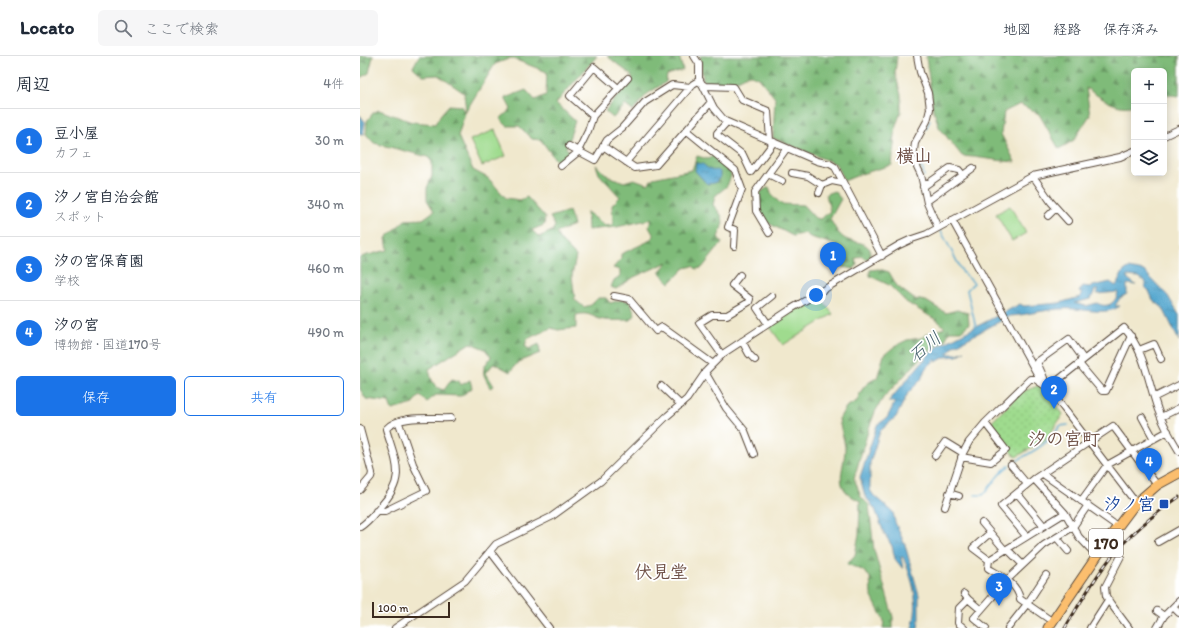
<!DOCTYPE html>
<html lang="ja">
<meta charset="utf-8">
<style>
body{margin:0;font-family:Itim,"Klee One",sans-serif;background:#f6f6f7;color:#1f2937}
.controls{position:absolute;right:12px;top:12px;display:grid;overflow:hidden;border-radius:6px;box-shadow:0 2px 10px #0003}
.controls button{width:36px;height:36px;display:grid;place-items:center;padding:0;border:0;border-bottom:1px solid #e0e1e3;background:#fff;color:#1f2937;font:20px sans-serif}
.scale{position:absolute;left:12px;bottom:10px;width:78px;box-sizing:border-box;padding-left:4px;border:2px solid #3b2a1e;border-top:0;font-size:11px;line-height:14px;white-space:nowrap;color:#3b2a1e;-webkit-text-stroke:3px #fff;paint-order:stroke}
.you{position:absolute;left:456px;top:239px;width:14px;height:14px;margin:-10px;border:3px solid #fff;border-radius:50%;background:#1a73e8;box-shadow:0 0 0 6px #1a73e833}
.badge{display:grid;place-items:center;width:26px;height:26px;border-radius:50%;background:#1a73e8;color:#fff;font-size:13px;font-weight:700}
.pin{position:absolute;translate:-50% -33px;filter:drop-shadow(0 1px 2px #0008)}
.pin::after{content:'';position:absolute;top:21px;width:14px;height:12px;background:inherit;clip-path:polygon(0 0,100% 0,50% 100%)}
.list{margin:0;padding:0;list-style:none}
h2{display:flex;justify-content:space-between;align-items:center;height:52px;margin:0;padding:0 16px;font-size:17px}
h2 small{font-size:13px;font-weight:400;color:#747a83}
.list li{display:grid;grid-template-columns:26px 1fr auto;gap:12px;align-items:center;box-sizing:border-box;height:64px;padding:0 16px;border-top:1px solid #e0e1e3}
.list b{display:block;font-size:15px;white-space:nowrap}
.list p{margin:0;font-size:13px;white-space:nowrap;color:#747a83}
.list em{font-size:13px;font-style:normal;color:#747a83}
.actions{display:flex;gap:8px;padding:12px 16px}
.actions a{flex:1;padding:9px 0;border:1px solid #1a73e8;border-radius:6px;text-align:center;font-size:14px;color:#1a73e8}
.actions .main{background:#1a73e8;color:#fff}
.icon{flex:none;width:22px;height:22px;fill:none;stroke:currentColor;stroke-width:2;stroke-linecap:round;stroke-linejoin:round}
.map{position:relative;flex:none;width:819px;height:572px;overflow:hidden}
header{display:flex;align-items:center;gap:24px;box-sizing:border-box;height:56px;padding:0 20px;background:#fff;border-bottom:1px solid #e0e1e3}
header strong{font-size:19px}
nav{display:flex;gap:22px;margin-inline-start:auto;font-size:14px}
.search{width:280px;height:36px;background:#f6f6f7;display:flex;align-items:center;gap:10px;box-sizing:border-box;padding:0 14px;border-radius:6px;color:#747a83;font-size:15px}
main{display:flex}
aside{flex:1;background:#fff}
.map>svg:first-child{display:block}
</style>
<header>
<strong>Locato</strong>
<div class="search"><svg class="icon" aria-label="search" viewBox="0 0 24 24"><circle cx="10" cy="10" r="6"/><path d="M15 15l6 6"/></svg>ここで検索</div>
<nav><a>地図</a><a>経路</a><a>保存済み</a></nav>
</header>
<main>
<aside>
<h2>周辺<small>4件</small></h2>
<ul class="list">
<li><span class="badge">1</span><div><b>豆小屋</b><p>カフェ</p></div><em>30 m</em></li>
<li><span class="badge">2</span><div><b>汐ノ宮自治会館</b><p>スポット</p></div><em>340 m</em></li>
<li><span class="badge">3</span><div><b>汐の宮保育園</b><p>学校</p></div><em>460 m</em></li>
<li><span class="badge">4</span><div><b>汐の宮</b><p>博物館 · 国道170号</p></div><em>490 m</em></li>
</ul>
<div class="actions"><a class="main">保存</a><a>共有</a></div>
</aside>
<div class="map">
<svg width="819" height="572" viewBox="0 0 819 572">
<defs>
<pattern id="forest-firs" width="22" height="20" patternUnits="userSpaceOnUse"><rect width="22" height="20" fill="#7fbb79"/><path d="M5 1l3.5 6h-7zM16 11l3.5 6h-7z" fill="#699863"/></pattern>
<pattern id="park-dots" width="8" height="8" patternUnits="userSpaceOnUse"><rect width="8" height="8" fill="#9fdb8e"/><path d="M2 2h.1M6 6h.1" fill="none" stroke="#8abc7a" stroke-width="1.8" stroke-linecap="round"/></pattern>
<pattern id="water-ripples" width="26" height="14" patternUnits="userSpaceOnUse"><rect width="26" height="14" fill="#52a6ce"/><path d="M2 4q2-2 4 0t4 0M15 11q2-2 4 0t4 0" fill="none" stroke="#4587a7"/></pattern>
</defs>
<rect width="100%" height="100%" fill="#fff"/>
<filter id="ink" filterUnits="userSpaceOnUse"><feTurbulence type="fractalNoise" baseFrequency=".025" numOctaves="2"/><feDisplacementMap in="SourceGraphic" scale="8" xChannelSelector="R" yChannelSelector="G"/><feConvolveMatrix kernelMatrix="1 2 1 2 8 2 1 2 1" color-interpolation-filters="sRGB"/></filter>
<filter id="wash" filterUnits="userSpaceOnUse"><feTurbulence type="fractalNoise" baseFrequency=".012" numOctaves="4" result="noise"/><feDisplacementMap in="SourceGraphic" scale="16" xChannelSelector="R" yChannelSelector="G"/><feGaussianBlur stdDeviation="0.9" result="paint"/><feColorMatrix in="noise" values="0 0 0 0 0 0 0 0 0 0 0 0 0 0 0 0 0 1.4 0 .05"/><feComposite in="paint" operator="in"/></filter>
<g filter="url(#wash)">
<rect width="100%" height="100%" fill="#f0e8cd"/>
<path fill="url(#forest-firs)" stroke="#5d724c" d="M 0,0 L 13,0 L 9,17 L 0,22 Z
M 59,0 L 237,0 L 196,47 L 215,65 L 206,92 L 212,97 L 198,107 L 181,84 L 172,83 L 159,70 L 147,70 L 140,63 L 151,53 L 145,42 L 166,34 L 175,44 L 186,39 L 187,16 L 151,2 L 135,8 L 106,55 L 104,37 L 78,19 L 63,20 L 53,11 Z
M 247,0 L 319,0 L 323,14 L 307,19 L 306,26 L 287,38 L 273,55 L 265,49 L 253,62 L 245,55 L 273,22 L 270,18 Z
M 340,0 L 537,0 L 535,17 L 541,39 L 541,56 L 536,69 L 532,109 L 501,118 L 484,125 L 476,108 L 413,82 L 415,42 L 399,22 L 389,18 C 375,26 358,34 343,24 Z
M 566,0 L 819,0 L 819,40 L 804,38 L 804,15 L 774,15 L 774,49 C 757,55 740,41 726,32 L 730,59 L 714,84 L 699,93 L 679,58 L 660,48 L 644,56 L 641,78 L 655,106 C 637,105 620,101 602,100 L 579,71 L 573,53 Z
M 89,49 L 101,50 L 105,57 L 98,80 L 113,114 L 128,122 L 146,142 L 160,144 L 167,141 L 185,161 L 184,169 L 172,174 L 179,181 L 192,175 L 195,170 L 190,161 L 209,155 L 214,169 L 196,177 L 200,184 L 216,200 L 212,220 L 215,244 L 224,251 L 231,249 L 238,242 L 246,242 L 250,247 L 261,244 L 270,245 L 275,259 L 271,264 C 262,264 253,265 244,264 C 232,262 230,255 216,259 L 216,272 L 198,274 L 191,272 L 167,283 L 165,290 L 169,293 L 179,288 L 180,297 L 158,306 L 150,316 L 134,307 L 126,317 L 134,330 L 131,332 C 122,317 120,315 131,301 L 125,293 L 110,287 L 69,313 C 71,323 73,332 84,334 L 92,323 L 99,325 L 101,329 L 110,324 L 112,332 L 101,340 L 76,339 L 67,346 L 60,340 L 54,345 L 54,348 L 32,354 L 29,346 L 6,343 L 0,333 L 0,202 L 4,200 L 28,194 L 26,182 L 45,164 L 63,163 L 74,155 L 67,144 L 67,132 L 72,120 L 72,106 L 68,101 L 14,87 L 6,78 L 7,65 L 13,57 L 19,54 L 52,66 L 75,68 L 81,58 Z
M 337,100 L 348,103 L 353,100 L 369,111 L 371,120 L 367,130 L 355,140 L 353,149 C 365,162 365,165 358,181 L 362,187 L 342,212 L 336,213 L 333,210 L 325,212 L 310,227 L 299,216 L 308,206 L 274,221 L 256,233 L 251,231 L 254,224 L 260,220 L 260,214 L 253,212 L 261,203 L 261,198 L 287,186 L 294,180 L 289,171 L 291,163 L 257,171 L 228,174 L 227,156 L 246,170 L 253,169 L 252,149 L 260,141 L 239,118 L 236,109 L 248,120 L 264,126 L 274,123 L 288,128 L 293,122 L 332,114 Z
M 409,131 L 412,139 L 421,148 L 443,149 L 455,162 L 461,163 L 470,155 L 466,138 L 474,135 L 481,143 L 470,163 C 474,170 479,181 488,184 C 497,187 503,185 510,193 L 510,202 L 505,203 L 501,200 L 495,203 L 497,209 L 494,213 L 482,211 L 483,202 L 478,197 L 476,189 L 450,181 L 445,177 L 433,180 L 408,167 L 402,159 L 398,142 L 402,135 Z
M 519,213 L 529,216 L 537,230 L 554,243 L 566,245 L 586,257 L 597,254 L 608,257 L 609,268 L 601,275 L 590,275 L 585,284 L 564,299 L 523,342 L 515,356 L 509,372 L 494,422 L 501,441 L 509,449 L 514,494 L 533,561 L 533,572 L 523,572 L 524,565 L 511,539 L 510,521 L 502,514 L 487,508 L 495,499 L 499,478 L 500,445 C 470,431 485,416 485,391 C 484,382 480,372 479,363 L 486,351 L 497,345 C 501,333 505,327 517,322 L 524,299 L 535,290 L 547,284 L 561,282 L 571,276 L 585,272 L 578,265 L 546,246 L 529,229 L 510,220 L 510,214 Z"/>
<path fill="url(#park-dots)" stroke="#6d8256" d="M 681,329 L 703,358 L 687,383 L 656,401 L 629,369 L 661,336 Z"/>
<path fill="#9fdb8e" stroke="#6d8256" d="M 135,74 L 146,100 L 122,110 L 110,84 Z
M 650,150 L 666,177 L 652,185 L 636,158 Z
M 458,239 L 473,258 L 423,289 L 410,271 Z"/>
<path fill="url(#water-ripples)" stroke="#466876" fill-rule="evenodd" d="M 0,59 L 5,66 L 3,78 L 0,78 Z
M 336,107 C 346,107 344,111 351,114 C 355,115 356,113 360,116 L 360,121 L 355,127 L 347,128 L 335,115 Z
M 768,212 L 784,215 L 808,240 L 819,259 L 819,285 L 803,252 L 793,244 L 789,235 L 785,231 L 785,226 L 779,221 L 767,220 L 767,222 L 776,229 L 767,228 L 767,238 L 760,242 L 755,250 L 760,250 C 748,259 728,254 714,253 C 692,251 670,259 650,260 L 594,290 L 587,298 L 597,298 L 605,295 L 597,300 L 585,301 L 576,306 L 576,303 L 565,313 L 561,324 L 548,337 L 536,361 L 520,375 L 510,407 L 510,434 L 514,440 L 533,456 L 535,466 L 545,489 L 559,539 L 559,562 L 558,572 L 552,572 C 560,547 553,525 543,501 L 541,501 L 543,513 L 535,503 L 532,490 L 524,477 L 515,453 L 505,440 L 500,421 L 517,369 L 527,362 L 535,346 L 528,346 L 568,299 L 579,290 L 660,248 L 664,250 L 699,247 L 720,241 L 722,238 L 719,236 L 723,230 L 729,231 L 750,226 L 756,230 L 763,216 ZM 735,234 L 739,234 L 737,235 L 737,238 L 758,236 C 756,247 747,253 737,247 L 726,250 L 714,247 L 731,243 Z"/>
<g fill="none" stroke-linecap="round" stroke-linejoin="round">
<path stroke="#52a6ce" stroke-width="1.5" d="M 566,73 L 570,64
M 558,107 L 563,114 L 564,120
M 580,173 L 603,217 L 614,227 L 607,234 L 616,272
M 652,408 C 672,395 686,391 700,370 L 708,369
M 615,439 L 623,439 C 633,429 637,417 649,410"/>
</g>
</g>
<g filter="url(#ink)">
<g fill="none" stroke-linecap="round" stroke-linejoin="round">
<g stroke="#564638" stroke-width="8">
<path id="minor" d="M 334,0 L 339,8 L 339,22 L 354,52 L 365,65 L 457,105 L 470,108 L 475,111 L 522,200
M 557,0 L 560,16 L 568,37 L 570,53 L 567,65 L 555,87 L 553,102 L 561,119 L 567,147 L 578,172
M 233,60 L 210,40 L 234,11 L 258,32
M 367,66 L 357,77 L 357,79 L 383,99 L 391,116 L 414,86
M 326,74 L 375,114 L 382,133 L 368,171 L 375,174 L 374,190
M 804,80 L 819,73
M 209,90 L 235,104 L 247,84 L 262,72 L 285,46 L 312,29 L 331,31
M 243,90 L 275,112 L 296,109 L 351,46
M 266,106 L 333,28 L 338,25 L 345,30 L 374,31 L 382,44 L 408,55 L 410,85
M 201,110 L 217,97 L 228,75 L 233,60 L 268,22
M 432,117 L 448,120 L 462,129
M 408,118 L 422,125
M 673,120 L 691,146 L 708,165
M 563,131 L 590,112 L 599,114 L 603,119
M 459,137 L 462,129 L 472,125 L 482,127
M 567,145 L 613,112
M 688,160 L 696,152
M 592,164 L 676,316 L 776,447
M 409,177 L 396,155 L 395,136 L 427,92
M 254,240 L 269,243 L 296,275 L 302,271 L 353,308
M 408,268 L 397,252 L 412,240
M 382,285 L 389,298 L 395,304
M 779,294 L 794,288 L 801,303
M 362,299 L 339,267 L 352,259 L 367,259 L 389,246 L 390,243 L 372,229 L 380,219
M 345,316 L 366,352 L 385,375 L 394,398
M 684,322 L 677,306 L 709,283 L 722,301 L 720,307 L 721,310 L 742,335 L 746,335 L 771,280
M 301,330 L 321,349
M 795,341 L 819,329
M 782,361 L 794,383
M 801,361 L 819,352
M 0,373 L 12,417 L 11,421 L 0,434
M 575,400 L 585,386 L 603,397
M 601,401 L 631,406 L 646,394 L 625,367
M 651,409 L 667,428
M 683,418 L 757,470 L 761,500 L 745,531 L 746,540 L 751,548 L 769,572
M 674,423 L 705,457 L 719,481 L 737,500
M 589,437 L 599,440
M 657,437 L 684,470
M 721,445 L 747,409 L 808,375
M 585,451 L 603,397 L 609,386 L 625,367 L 670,323 L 675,323 L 688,332 L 764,272 C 785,295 788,326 798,354 C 803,368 811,382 819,395
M 16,455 L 25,455 L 66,435 L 53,408 L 39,367
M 622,467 L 644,493 L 648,494 L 663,509
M 0,471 C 8,466 14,458 20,451 C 47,422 36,407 26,373 C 39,358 74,363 91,362
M 666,480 L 641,450 L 674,423 L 753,370 L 797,429
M 697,482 L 708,495
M 798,486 L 819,474
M 130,495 L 189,572
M 629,504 L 613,492 L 630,477
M 604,538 L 608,543 L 599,552 L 598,567 L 604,572
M 608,543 L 621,554
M 813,551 L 819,557
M 797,555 L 804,560
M 693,566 L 660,543 C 657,527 641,520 628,512 L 629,504 L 705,457
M 35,572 L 105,525 L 136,488 L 191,461 L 241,425 L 306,361 L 327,343 L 347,314 L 364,297 L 431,253 L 539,189 L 552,183 L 567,178 L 673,120 L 760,101 L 774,95
M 626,572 L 614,562 L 647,524 L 684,489 L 713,471 L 728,449
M 648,572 L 667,548 L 686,519
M 730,572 L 748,544
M 797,572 L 804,560 L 819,545"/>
</g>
<g stroke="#564638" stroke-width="11">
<path id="highway" d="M 688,572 L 750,481 L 774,449 L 797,429 L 819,417"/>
</g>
<use href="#minor" stroke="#fff" stroke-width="6"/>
<use href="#highway" stroke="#fbbe6e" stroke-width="9"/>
<g stroke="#3b2a1e" stroke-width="3">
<path id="rail" d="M 705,572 C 717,552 729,531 743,512 C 763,484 791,460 819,441"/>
</g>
<use href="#rail" stroke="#fff" stroke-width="1.5" stroke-dasharray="4.5" stroke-linecap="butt"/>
</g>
</g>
<rect fill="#1a4fb4" stroke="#fff" stroke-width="1.5" x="799" y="443" width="10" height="10" rx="2"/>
<g text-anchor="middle" stroke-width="3.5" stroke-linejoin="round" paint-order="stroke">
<rect fill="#fff" stroke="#766a62" stroke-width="1" x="729" y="473" width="34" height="28" rx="3"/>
<g font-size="16" font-weight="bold" fill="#3b2a1e">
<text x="746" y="493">170</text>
</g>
<g font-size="17" font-weight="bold" fill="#164399" stroke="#fff" text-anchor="end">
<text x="795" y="454">汐ノ宮</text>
</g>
<g font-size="18" font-weight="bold" fill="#6f5147" stroke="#fff">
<text x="554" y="106">横山</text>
<text x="704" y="389">汐の宮町</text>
<text x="301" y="522">伏見堂</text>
</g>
<g font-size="18" font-style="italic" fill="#45626d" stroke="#fff">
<text transform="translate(565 291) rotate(-40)" y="6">石川</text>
</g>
</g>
</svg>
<div class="controls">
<button>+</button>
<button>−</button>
<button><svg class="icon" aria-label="layers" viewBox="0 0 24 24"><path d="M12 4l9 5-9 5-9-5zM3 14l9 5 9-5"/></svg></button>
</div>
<div class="scale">100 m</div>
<div class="you"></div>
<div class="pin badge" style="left:473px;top:219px">1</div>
<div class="pin badge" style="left:694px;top:353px">2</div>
<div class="pin badge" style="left:639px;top:550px">3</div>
<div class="pin badge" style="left:789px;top:425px">4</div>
</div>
</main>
